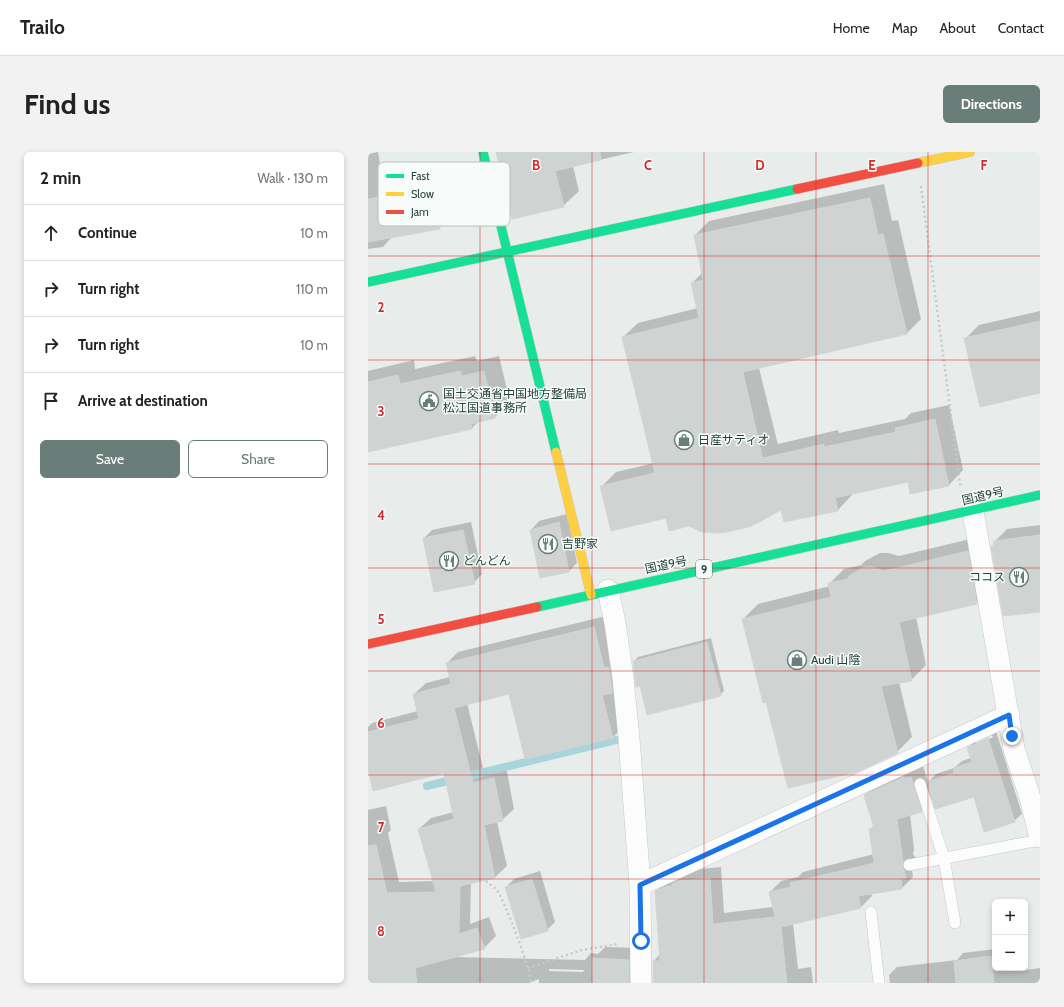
<!DOCTYPE html>
<meta charset="utf-8">
<style>
body{margin:0;font-family:Cabin,"Noto Sans JP",sans-serif;background:#f2f2f2;color:#222}
.controls{position:absolute;right:12px;bottom:12px;display:grid;overflow:hidden;border-radius:6px;box-shadow:0 2px 6px #0003}
.controls button{width:36px;height:36px;display:grid;place-items:center;padding:0;border:0;border-bottom:1px solid #e0e0e0;background:#fff;color:#222;font:20px sans-serif}
.stop{position:absolute;width:12px;height:12px;margin:-9px;border:3px solid #1a73e8;border-radius:50%;background:#fff}
.stop.end{background:#1a73e8;border-color:#fff;box-shadow:0 1px 4px #0008}
.list{margin:0;padding:0;list-style:none}
h2{display:flex;justify-content:space-between;align-items:center;height:52px;margin:0;padding:0 16px;font-size:17px}
h2 small{font-size:13px;font-weight:400;color:#767676}
.list li{display:grid;grid-template-columns:26px 1fr auto;gap:12px;align-items:center;box-sizing:border-box;height:56px;padding:0 16px;border-top:1px solid #e0e0e0}
.list b{display:block;font-size:15px;white-space:nowrap}
.list em{font-size:13px;font-style:normal;color:#767676}
.actions{display:flex;gap:8px;padding:12px 16px}
.actions a{flex:1;padding:9px 0;border:1px solid #697e78;border-radius:6px;text-align:center;font-size:14px;color:#697e78}
.actions .main{background:#697e78;color:#fff}
.icon{flex:none;width:22px;height:22px;fill:none;stroke:currentColor;stroke-width:2;stroke-linecap:round;stroke-linejoin:round}
.map{position:relative;flex:none;width:672px;height:831px;overflow:hidden;border-radius:6px}
header{display:flex;align-items:center;gap:24px;box-sizing:border-box;height:56px;padding:0 20px;background:#fff;border-bottom:1px solid #e0e0e0}
header strong{font-size:19px}
nav{display:flex;gap:22px;margin-inline-start:auto;font-size:14px}
.intro{display:flex;align-items:center;justify-content:space-between;box-sizing:border-box;height:96px;padding:0 24px}
h1{margin:0;font-size:28px}
.button{padding:10px 18px;border-radius:6px;background:#697e78;color:#fff;font-size:14px;font-weight:700}
main{display:flex;gap:24px;padding:0 24px}
aside{flex:1;background:#fff;border-radius:6px;box-shadow:0 2px 6px #0003}
.map>svg:first-child{display:block}
</style>
<header>
<strong>Trailo</strong>
<nav><a>Home</a><a>Map</a><a>About</a><a>Contact</a></nav>
</header>
<div class="intro"><h1>Find us</h1><a class="button">Directions</a></div>
<main>
<aside>
<h2>2 min<small>Walk · 130 m</small></h2>
<ul class="list">
<li><svg class="icon" aria-label="ahead" viewBox="0 0 24 24"><path d="M12 20V5M6 11l6-6 6 6"/></svg><div><b>Continue</b></div><em>10 m</em></li>
<li><svg class="icon" aria-label="right" viewBox="0 0 24 24"><path d="M7 20v-9h11M14 6l5 5-5 5"/></svg><div><b>Turn right</b></div><em>110 m</em></li>
<li><svg class="icon" aria-label="right" viewBox="0 0 24 24"><path d="M7 20v-9h11M14 6l5 5-5 5"/></svg><div><b>Turn right</b></div><em>10 m</em></li>
<li><svg class="icon" aria-label="arrive" viewBox="0 0 24 24"><path d="M6 21V4h12l-3 4 3 4H6"/></svg><div><b>Arrive at destination</b></div></li>
</ul>
<div class="actions"><a class="main">Save</a><a>Share</a></div>
</aside>
<div class="map">
<svg width="672" height="831" viewBox="0 0 672 831">
<rect width="100%" height="100%" fill="#e8edeb"/>
<path fill="#0003" fill-rule="evenodd" d="M 10,0 L 16,38 L 79,27 L 81,25 L 117,18 L 123,46 L 115,54 L 78,62 L 80,68 L 71,76 L 23,85 L 23,86 L 15,95 L 0,97 L 0,2 Z
M 129,0 L 266,0 L 205,14 L 211,39 L 195,54 Z
M 516,32 L 524,69 L 530,68 L 553,167 L 538,182 L 391,216 L 409,289 L 410,292 L 470,278 L 471,281 L 537,267 L 543,261 L 581,253 L 595,318 L 581,333 L 543,341 L 540,329 L 484,341 L 484,343 L 470,358 L 414,357 L 299,365 L 233,335 L 248,320 L 286,311 L 255,185 L 270,171 L 330,156 L 324,131 L 335,120 L 327,83 L 341,69 Z
M 672,159 L 672,240 L 597,187 L 611,173 Z
M 107,204 L 109,209 L 131,204 L 142,250 L 126,266 L 111,269 L 104,276 L 0,299 L 0,219 L 46,208 L 47,217 Z
M 199,362 L 209,411 L 201,419 L 163,378 L 171,369 Z
M 103,370 L 114,422 L 106,431 L 56,386 L 64,378 Z
M 672,373 L 672,459 L 624,394 L 627,392 L 627,389 L 639,377 Z
M 615,384 L 623,436 L 608,451 L 548,465 L 558,513 L 543,528 L 531,530 L 544,585 L 529,600 L 399,549 L 375,467 L 390,452 L 462,434 L 461,432 L 476,417 L 493,413 L 497,409 L 512,401 L 520,401 L 531,404 Z
M 238,464 L 256,574 L 244,586 L 142,541 L 99,551 L 116,620 L 138,615 L 146,657 L 134,668 L 129,670 L 139,714 L 127,725 L 103,730 L 102,772 L 121,765 L 128,784 L 116,796 L 87,805 L 217,808 L 223,801 L 230,802 L 237,795 L 272,796 L 282,831 L 171,831 L 171,827 L 161,831 L 0,831 L 0,658 L 18,654 L 23,678 L 20,681 L 31,730 L 66,729 L 51,677 L 63,666 L 86,660 L 77,608 L 0,621 L 0,575 L 4,571 L 50,559 L 46,542 L 58,531 L 82,525 L 79,511 L 90,500 ZM 181,817 L 216,818 L 215,820 L 181,819 Z
M 343,486 L 356,539 L 352,543 L 266,509 L 270,505 Z
M 628,579 L 654,662 L 646,669 L 606,644 L 565,647 L 553,659 L 542,662 L 546,697 L 545,702 L 548,706 L 549,714 L 544,718 L 545,725 L 534,736 L 503,741 L 504,744 L 492,756 L 425,771 L 430,817 L 443,815 L 445,831 L 286,831 L 286,809 L 292,802 L 288,740 L 299,728 L 322,718 L 353,715 L 356,761 L 405,755 L 402,740 L 413,729 L 430,725 L 435,720 L 506,702 L 502,678 L 506,673 L 497,643 L 509,632 L 555,614 L 560,630 L 568,622 L 586,616 L 594,609 L 603,606 L 600,596 L 608,588 ZM 624,583 L 625,585 L 608,593 L 608,590 Z
M 172,719 L 187,770 L 179,778 L 138,735 L 146,727 Z
M 627,797 L 627,816 L 657,816 L 658,807 L 659,818 L 672,816 L 672,831 L 522,831 L 521,823 L 529,815 L 589,808 L 595,801 Z"/>
<g fill="none" stroke-linecap="round" stroke-linejoin="round">
<path stroke="#a9d4db" stroke-width="8" d="M 59,634 L 248,588"/>
</g>
<path fill="#cfd4d2" stroke="#d1d6d4" d="M 128,0 L 232,0 L 233,8 L 187,19 L 196,55 L 144,67 Z
M 108,26 L 116,55 L 69,64 L 72,77 L 0,90 L 0,47 L 72,34 L 71,33 Z
M 502,46 L 510,83 L 515,82 L 539,182 L 375,220 L 394,304 L 395,306 L 456,292 L 456,295 L 528,280 L 527,276 L 567,267 L 581,334 L 542,342 L 540,330 L 467,346 L 470,359 L 416,370 L 413,358 L 384,374 L 359,380 L 351,381 L 334,380 L 321,374 L 301,379 L 298,366 L 243,379 L 232,334 L 287,321 L 254,185 L 331,166 L 323,131 L 335,128 L 326,83 Z
M 672,169 L 672,241 L 612,255 L 596,186 Z
M 92,219 L 94,224 L 116,219 L 127,266 L 103,272 L 104,277 L 0,300 L 0,230 L 30,223 L 32,232 Z
M 191,370 L 201,420 L 172,426 L 162,378 Z
M 95,378 L 107,432 L 66,440 L 55,386 Z
M 672,383 L 672,460 L 635,464 L 623,394 L 626,393 L 625,389 Z
M 600,399 L 609,452 L 531,470 L 544,529 L 513,534 L 530,601 L 489,620 L 420,636 L 398,550 L 395,551 L 374,467 L 463,445 L 460,431 L 479,427 L 481,424 L 496,415 L 505,415 L 516,419 Z
M 226,475 L 236,516 L 241,515 L 244,541 L 234,543 L 245,586 L 157,607 L 141,542 L 86,556 L 105,631 L 126,626 L 135,669 L 116,673 L 127,726 L 92,734 L 91,782 L 109,776 L 117,797 L 47,816 L 49,831 L 0,831 L 0,694 L 8,693 L 19,741 L 68,740 L 50,677 L 86,667 L 76,621 L 5,639 L 0,617 L 0,580 L 51,567 L 45,542 L 83,532 L 78,511 Z
M 339,490 L 353,544 L 279,563 L 272,534 L 268,535 L 265,509 Z
M 620,586 L 647,670 L 616,680 L 606,645 L 567,657 L 559,630 L 586,621 L 585,616 L 604,610 L 599,596 Z
M 536,625 L 536,627 L 543,625 L 554,660 L 529,667 L 535,709 L 534,714 L 536,718 L 538,726 L 533,727 L 534,737 L 490,744 L 493,756 L 413,775 L 419,831 L 285,831 L 285,809 L 292,809 L 287,739 L 297,735 L 304,734 L 304,732 L 310,729 L 342,726 L 345,772 L 407,765 L 401,740 L 423,735 L 422,731 L 506,711 L 501,677 L 506,676 L 496,643 Z
M 164,727 L 180,779 L 153,787 L 137,735 Z
M 623,804 L 626,831 L 588,831 L 586,809 Z
M 224,806 L 261,808 L 261,831 L 225,831 Z"/>
<g fill="none" stroke-linecap="round" stroke-linejoin="round">
<g stroke="#c5cac8" stroke-width="12">
<path id="lane" d="M 552,632 L 576,706 L 587,771
M 541,713 L 672,688
M 503,760 L 511,831"/>
</g>
<g stroke="#c5cac8" stroke-width="22">
<path id="street" d="M 605,359 L 646,597 L 661,642 L 672,685
M 240,438 L 247,471 L 255,526 L 261,586 L 272,733 L 273,831
M 272,733 L 641,563"/>
</g>
<g stroke="#c3cbc8" stroke-width="10">
<path id="fast" d="M 115,0 L 188,300
M 0,130 L 429,37
M 169,455 L 672,343"/>
</g>
<g stroke="#c3cbc8" stroke-width="10">
<path id="slow" d="M 550,11 L 602,0
M 188,300 L 223,443"/>
</g>
<g stroke="#c3cbc8" stroke-width="10">
<path id="jam" d="M 429,37 L 550,11
M 0,492 L 169,455"/>
</g>
<path stroke="#c3ccca" stroke-width="2.5" stroke-dasharray="2 3" stroke-linecap="butt" d="M 553,34 L 592,332 L 594,336
M 118,729 C 121,732 125,734 128,737 C 136,746 163,819 163,831
M 160,816 L 214,798 L 250,792"/>
<use href="#lane" stroke="#fcfcfc" stroke-width="11"/>
<use href="#street" stroke="#fcfcfc" stroke-width="21"/>
<use href="#fast" stroke="#16e098" stroke-width="9"/>
<use href="#slow" stroke="#ffcf43" stroke-width="9"/>
<use href="#jam" stroke="#f24e42" stroke-width="9"/>
</g>
<g fill="none" stroke-linecap="round" stroke-linejoin="round">
<path stroke="#1a73e8" stroke-width="5" d="M 273,789 L 272,733 L 641,563 L 644,584"/>
</g>
<path fill="none" stroke="#d62828" stroke-width="1" stroke-opacity="0.55" d="M 112,0 L 112,831M 224,0 L 224,831M 336,0 L 336,831M 448,0 L 448,831M 560,0 L 560,831M 0,104 L 672,104M 0,208 L 672,208M 0,312 L 672,312M 0,416 L 672,416M 0,519 L 672,519M 0,623 L 672,623M 0,727 L 672,727"/>
<defs>
<g id="civic-ring" transform="scale(1)"><circle r="9.5" fill="#f7fbf9" stroke="#697e78" stroke-width="1.5"/><path d="M-.6-6.5H3V-4.5H.6V-3L4-1V1h2V6H-6V1h2V-1L-.6-3ZM-1.2 2.5V6h2.4V2.5Z" fill="#697e78"/></g>
<g id="shop-ring" transform="scale(1)"><circle r="9.5" fill="#f7fbf9" stroke="#697e78" stroke-width="1.5"/><path d="M-5-2.5h2.3a2.7 3.5 0 0 1 5.4 0H5L5.5 6h-11ZM-1.5-2.5h3a1.5 2.3 0 0 0-3 0Z" fill="#697e78"/></g>
<g id="restaurant-ring" transform="scale(1)"><circle r="9.5" fill="#f7fbf9" stroke="#697e78" stroke-width="1.5"/><path d="M-5-6h1v4h1v-4h1v4h1v-4h1v5L-1.5 .5V6h-2V.5L-5-1ZM5-6V6H3V1.5H1.5Q1.5-4 5-6Z" fill="#697e78"/></g>
</defs>
<g fill-rule="evenodd">
<use href="#civic-ring" x="61" y="249"/>
<use href="#shop-ring" x="316" y="288"/>
<use href="#restaurant-ring" x="180" y="392"/>
<use href="#restaurant-ring" x="81" y="409"/>
<use href="#restaurant-ring" x="651" y="425"/>
<use href="#shop-ring" x="429" y="508"/>
</g>
<g text-anchor="middle" stroke-width="3" stroke-linejoin="round" paint-order="stroke">
<rect fill="#f7fbf9" stroke="#637a73" stroke-width="1" x="328" y="408" width="16" height="18" rx="3"/>
<g font-size="11" font-weight="bold" fill="#24423a">
<text x="336" y="421">9</text>
</g>
<g font-size="12" fill="#24423a" stroke="#f7fbf9" text-anchor="start">
<text x="75" y="246">国土交通省中国地方整備局<tspan x="75" dy="14">松江国道事務所</tspan></text>
<text x="330" y="292">日産サティオ</text>
<text x="194" y="396">吉野家</text>
<text x="95" y="413">どんどん</text>
<text x="637" y="429" text-anchor="end">ココス</text>
<text x="443" y="512">Audi 山陰</text>
</g>
<g font-size="12" fill="#24423a" stroke="#f7fbf9">
<text transform="translate(615 344) rotate(-13)" y="4">国道9号</text>
<text transform="translate(298 413) rotate(-12)" y="4">国道9号</text>
</g>
</g>
<rect x="10" y="10" width="132" height="64" rx="6" fill="#f7fbf9" stroke="#b8c4c0" stroke-width="1"/>
<rect x="18" y="22" width="18" height="4" fill="#16e098"/>
<rect x="18" y="40" width="18" height="4" fill="#ffcf43"/>
<rect x="18" y="58" width="18" height="4" fill="#f24e42"/>
<g font-size="11" fill="#24423a">
<text x="43" y="28">Fast</text>
<text x="43" y="46">Slow</text>
<text x="43" y="64">Jam</text>
</g>
<g font-size="13" text-anchor="middle" font-weight="bold" fill="#d62828" stroke="#f7fbf9" stroke-width="3" stroke-linejoin="round" paint-order="stroke">
<text x="168" y="18">B</text>
<text x="280" y="18">C</text>
<text x="392" y="18">D</text>
<text x="504" y="18">E</text>
<text x="616" y="18">F</text>
<text x="13" y="160">2</text>
<text x="13" y="264">3</text>
<text x="13" y="368">4</text>
<text x="13" y="472">5</text>
<text x="13" y="576">6</text>
<text x="13" y="680">7</text>
<text x="13" y="784">8</text>
</g>
</svg>
<div class="controls">
<button>+</button>
<button>−</button>
</div>
<div class="stop" style="left:273px;top:789px"></div>
<div class="stop end" style="left:644px;top:584px"></div>
</div>
</main>
